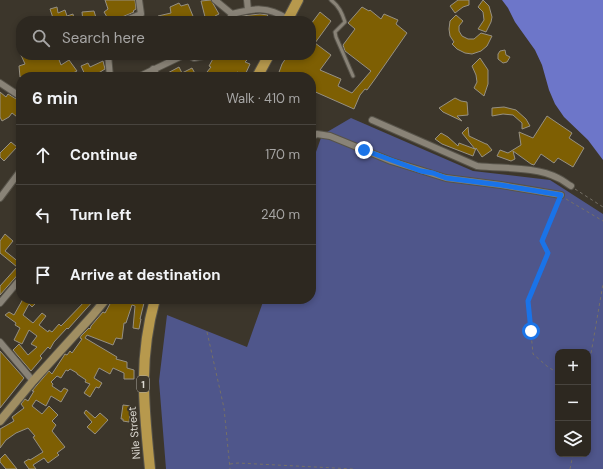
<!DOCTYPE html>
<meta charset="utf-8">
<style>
body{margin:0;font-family:"DM Sans",sans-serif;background:#39342d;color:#f1f3f6}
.controls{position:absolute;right:12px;bottom:12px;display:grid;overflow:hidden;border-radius:8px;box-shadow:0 2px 6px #0003}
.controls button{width:36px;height:36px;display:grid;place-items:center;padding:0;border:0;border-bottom:1px solid #48443e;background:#2d2820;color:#f1f3f6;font:20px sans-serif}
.stop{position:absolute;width:12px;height:12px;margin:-9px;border:3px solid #1a73e8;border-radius:50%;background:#fff}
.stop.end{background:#1a73e8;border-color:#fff;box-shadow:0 1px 4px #0008}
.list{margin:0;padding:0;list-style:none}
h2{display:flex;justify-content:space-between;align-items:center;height:52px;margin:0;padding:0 16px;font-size:17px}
h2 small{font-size:13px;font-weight:400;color:#a7a6a5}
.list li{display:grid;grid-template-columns:26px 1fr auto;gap:12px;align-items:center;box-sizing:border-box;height:60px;padding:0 16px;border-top:1px solid #48443e}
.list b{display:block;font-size:15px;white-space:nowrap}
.list em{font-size:13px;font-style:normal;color:#a7a6a5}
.icon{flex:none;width:22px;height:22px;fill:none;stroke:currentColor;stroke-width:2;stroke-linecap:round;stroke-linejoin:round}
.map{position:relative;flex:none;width:603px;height:469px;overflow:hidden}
.search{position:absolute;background:#2d2820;box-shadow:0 2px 6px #0003;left:16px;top:16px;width:300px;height:44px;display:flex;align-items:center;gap:10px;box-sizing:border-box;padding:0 14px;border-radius:16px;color:#a7a6a5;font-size:15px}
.panel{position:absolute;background:#2d2820;box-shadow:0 2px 6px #0003;left:16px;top:72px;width:300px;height:232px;border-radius:16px}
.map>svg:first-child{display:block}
</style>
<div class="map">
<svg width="603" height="469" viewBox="0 0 603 469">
<rect width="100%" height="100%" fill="#3c362b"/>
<path fill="#4f568b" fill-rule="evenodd" d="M 351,118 L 473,171 L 550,180 L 603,214 L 603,469 L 166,469 L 159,381 L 167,315 L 247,347 L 264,299 L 311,299 L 311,166 L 322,135 ZM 558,352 L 588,352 L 588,454 L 558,454 Z"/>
<path fill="#6d76c9" d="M 502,0 L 603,0 L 603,160 L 588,140 L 564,117 L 555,104 L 549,90 L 542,65 L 535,50 L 515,22 L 508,8 Z"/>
<path fill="#7e5f03" stroke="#969083" d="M 105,0 L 135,0 L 136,9 L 133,11 L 134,12 L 122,17 L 120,21 L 98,21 L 98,19 L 107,17 L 104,12 L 108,9 Z
M 211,0 L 219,14 L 215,16 L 217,18 L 212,21 L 206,21 L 201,1 Z
M 458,0 L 469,0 L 469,5 L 463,7 L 455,13 L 450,6 Z
M 483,0 L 489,6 L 492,17 L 491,22 L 486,32 L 478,29 L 484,20 L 483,12 L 478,7 Z
M 179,3 L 181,6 L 188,4 L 195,21 L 160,21 L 158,16 L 171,13 L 170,7 Z
M 57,7 L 58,13 L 65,10 L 67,16 L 73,14 L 74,19 L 68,21 L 54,21 L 50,9 Z
M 362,7 L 369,11 L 370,10 L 381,19 L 384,14 L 398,20 L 396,24 L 407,33 L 375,79 L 367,90 L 365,89 L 360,95 L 354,109 L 311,90 L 311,77 L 282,77 L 278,75 L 282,64 L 288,55 L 311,55 L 311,24 L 320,12 L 331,21 L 315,43 L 331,55 L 320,70 L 341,79 L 338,86 L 352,93 L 371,71 L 345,51 L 343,45 L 355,29 L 348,23 Z
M 94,11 L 97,21 L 83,21 L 82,12 Z
M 260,14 L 268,15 L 263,21 L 237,21 L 242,16 Z
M 456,15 L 463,21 L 459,26 L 459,31 L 462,36 L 468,39 L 474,39 L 481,33 L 492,36 L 487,46 L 481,51 L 472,54 L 465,53 L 457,49 L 452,44 L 454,42 L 450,36 L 449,29 L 450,21 Z
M 505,50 L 506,55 L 510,57 L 507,62 L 503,63 L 498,59 L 498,54 L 500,51 Z
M 21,55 L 52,55 L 55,59 L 58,57 L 61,65 L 69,60 L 77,71 L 65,77 L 63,75 L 57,77 L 20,77 L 19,66 L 25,64 Z
M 215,55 L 249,55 L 245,59 L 247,60 L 245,62 L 250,64 L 245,75 L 237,72 L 234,77 L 203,77 L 211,67 L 209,66 Z
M 480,58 L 488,70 L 488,84 L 484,96 L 474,88 L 477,82 L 476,75 L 472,66 Z
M 103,61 L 105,69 L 92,77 L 86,77 L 81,66 L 88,63 L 90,67 Z
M 179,67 L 182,73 L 192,68 L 197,77 L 162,77 L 162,76 Z
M 0,92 L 6,97 L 8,94 L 21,102 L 21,120 L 12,113 L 9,117 L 2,121 L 0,117 Z
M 455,98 L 461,101 L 467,102 L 468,115 L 457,116 L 462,121 L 443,112 L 439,108 Z
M 504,107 L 516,110 L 526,119 L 530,126 L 522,129 L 522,123 L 513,115 L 503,114 L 492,116 L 492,108 Z
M 547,116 L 572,133 L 569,138 L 584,148 L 573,167 L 558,158 L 554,163 L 541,154 L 534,165 L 531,164 L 513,151 L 515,159 L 511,161 L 497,156 L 500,150 L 508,153 L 521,145 L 519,132 L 533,138 Z
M 468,127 L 469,136 L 486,144 L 487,144 L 492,150 L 482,157 L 476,148 L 473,156 L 442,144 L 435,139 L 441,133 L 448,137 L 458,146 L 459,143 L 475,149 L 462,133 Z
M 11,142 L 17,147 L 4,161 L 0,157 L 0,153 Z
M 5,234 L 13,241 L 5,251 L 20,263 L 21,262 L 21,271 L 0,295 L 0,286 L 17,267 L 0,253 L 0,241 Z
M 23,299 L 35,299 L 33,301 L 35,304 L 32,307 L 29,304 L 23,315 L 33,323 L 42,313 L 46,316 L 39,325 L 48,332 L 49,330 L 52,332 L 59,324 L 61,326 L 87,299 L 95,299 L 68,329 L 67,328 L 54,342 L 50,349 L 48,347 L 40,356 L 42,358 L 31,371 L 13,350 L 19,344 L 28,355 L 37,347 L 31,344 L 37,336 L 29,330 L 22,344 L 14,340 L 20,328 L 15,325 L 16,323 L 5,315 L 9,312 L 14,315 Z
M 115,299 L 145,299 L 140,319 L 141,319 L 139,329 L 133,328 L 135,306 L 132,305 L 126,323 L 124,323 L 122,339 L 116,338 L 113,345 L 87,335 L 85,338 L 117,357 L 116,359 L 127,362 L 127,368 L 134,370 L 134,379 L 124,379 L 124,373 L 113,368 L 110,374 L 99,368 L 94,378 L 102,383 L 99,388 L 96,387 L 90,397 L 84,393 L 90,384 L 85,382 L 86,380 L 77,374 L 77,373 L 70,369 L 68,371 L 66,370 L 61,378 L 57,376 L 51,382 L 53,384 L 52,386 L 61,392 L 64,388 L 68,390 L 61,402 L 51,396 L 46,406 L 36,400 L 32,406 L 42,414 L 49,406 L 58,415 L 52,421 L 56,425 L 52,431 L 65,447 L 57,453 L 59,455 L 48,463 L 44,458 L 33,465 L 36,469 L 29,469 L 24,462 L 29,459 L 30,460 L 43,452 L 33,437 L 35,436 L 28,428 L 16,433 L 6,440 L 0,448 L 0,429 L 14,421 L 12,417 L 24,408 L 21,404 L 25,399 L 28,401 L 34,391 L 32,391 L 37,385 L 49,371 L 52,374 L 65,354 L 67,355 L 70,351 L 72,353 L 82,339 L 80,338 L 81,336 L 89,328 L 90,329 L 91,326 L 103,312 L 105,313 L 111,302 L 112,302 Z
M 0,351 L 24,378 L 0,408 Z
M 123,405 L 131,406 L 129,422 L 123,421 L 123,419 L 121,419 Z
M 86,410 L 95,418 L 100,413 L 108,420 L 95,434 L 87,427 L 92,422 L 84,413 Z
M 5,454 L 17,469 L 6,469 L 0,462 L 0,459 Z"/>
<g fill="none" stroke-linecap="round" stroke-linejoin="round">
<g stroke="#575349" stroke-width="5">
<path id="lane" d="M 331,0 C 339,6 342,13 345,22 L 335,32 L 336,37 L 353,76"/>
</g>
<g stroke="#575349" stroke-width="8">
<path id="street" d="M 215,0 L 232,14
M 247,0 L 248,10
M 124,21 L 141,14 L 139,0
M 229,21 L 232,14 C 254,8 267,6 288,19
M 108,55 L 110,77
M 189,55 L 194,58 L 208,55
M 153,69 L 158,77
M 138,77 L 184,55
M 0,83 L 21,97
M 372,120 L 477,166 C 502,169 535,166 558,178 C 563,180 567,184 571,186
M 311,137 L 317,134 L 330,136 L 391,161 L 446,178 L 501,185 L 561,195
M 0,198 L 21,170
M 0,303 L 21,278
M 0,342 L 33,381"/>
</g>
<g stroke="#575349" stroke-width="10">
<path id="secondary" d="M 0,421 L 33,381 L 92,316 L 106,299"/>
</g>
<g stroke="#575349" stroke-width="12">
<path id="primary" d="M 287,21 L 298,0
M 257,77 L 269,55
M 150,469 C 144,408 138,360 155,299"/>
</g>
<path stroke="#757066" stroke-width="1" stroke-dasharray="3 3" stroke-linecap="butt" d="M 575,189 L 603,207
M 566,199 L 603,221
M 207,332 L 224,408 L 230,469
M 588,371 L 603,284
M 558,373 L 548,367 L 533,354 L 528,301 L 548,253 L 542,241 L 559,200
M 230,464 L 238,463 L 354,469
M 570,469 L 573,454"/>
<use href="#lane" stroke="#898377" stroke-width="3"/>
<use href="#street" stroke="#898377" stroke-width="6"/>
<use href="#secondary" stroke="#a08e62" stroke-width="8"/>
<use href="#primary" stroke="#b7994d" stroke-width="10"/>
</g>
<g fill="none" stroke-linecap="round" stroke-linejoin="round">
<path stroke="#1a73e8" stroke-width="5" d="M 364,150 L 421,171 L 433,173 L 446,178 L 501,185 L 561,195 L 542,241 L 548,253 L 528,301 L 531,331"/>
</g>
<g text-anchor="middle" stroke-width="4" stroke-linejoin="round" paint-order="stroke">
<rect fill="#3c362b" stroke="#ada9a1" stroke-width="1" x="137" y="376" width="12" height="16" rx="3"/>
<g font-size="10" font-weight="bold" fill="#dddad3">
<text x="143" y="388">1</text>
</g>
<g font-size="11" fill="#dddad3" stroke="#3c362b">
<text transform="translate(134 433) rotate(-95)" y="4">Nile Street</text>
</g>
</g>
</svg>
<div class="controls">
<button>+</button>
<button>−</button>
<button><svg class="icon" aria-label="layers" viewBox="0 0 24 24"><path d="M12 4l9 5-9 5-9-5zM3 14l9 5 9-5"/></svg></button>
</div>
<div class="stop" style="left:531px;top:331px"></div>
<div class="stop end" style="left:364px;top:150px"></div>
<div class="search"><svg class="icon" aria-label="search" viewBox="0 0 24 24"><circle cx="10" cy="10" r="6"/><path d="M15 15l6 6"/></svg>Search here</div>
<section class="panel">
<h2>6 min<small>Walk · 410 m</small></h2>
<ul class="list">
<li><svg class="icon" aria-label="ahead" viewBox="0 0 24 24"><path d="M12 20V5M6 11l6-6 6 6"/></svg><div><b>Continue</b></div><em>170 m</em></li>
<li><svg class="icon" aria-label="left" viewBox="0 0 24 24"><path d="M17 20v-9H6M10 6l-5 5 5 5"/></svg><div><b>Turn left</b></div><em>240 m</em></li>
<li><svg class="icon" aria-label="arrive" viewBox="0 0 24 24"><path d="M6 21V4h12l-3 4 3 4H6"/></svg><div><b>Arrive at destination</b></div></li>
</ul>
</section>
</div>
